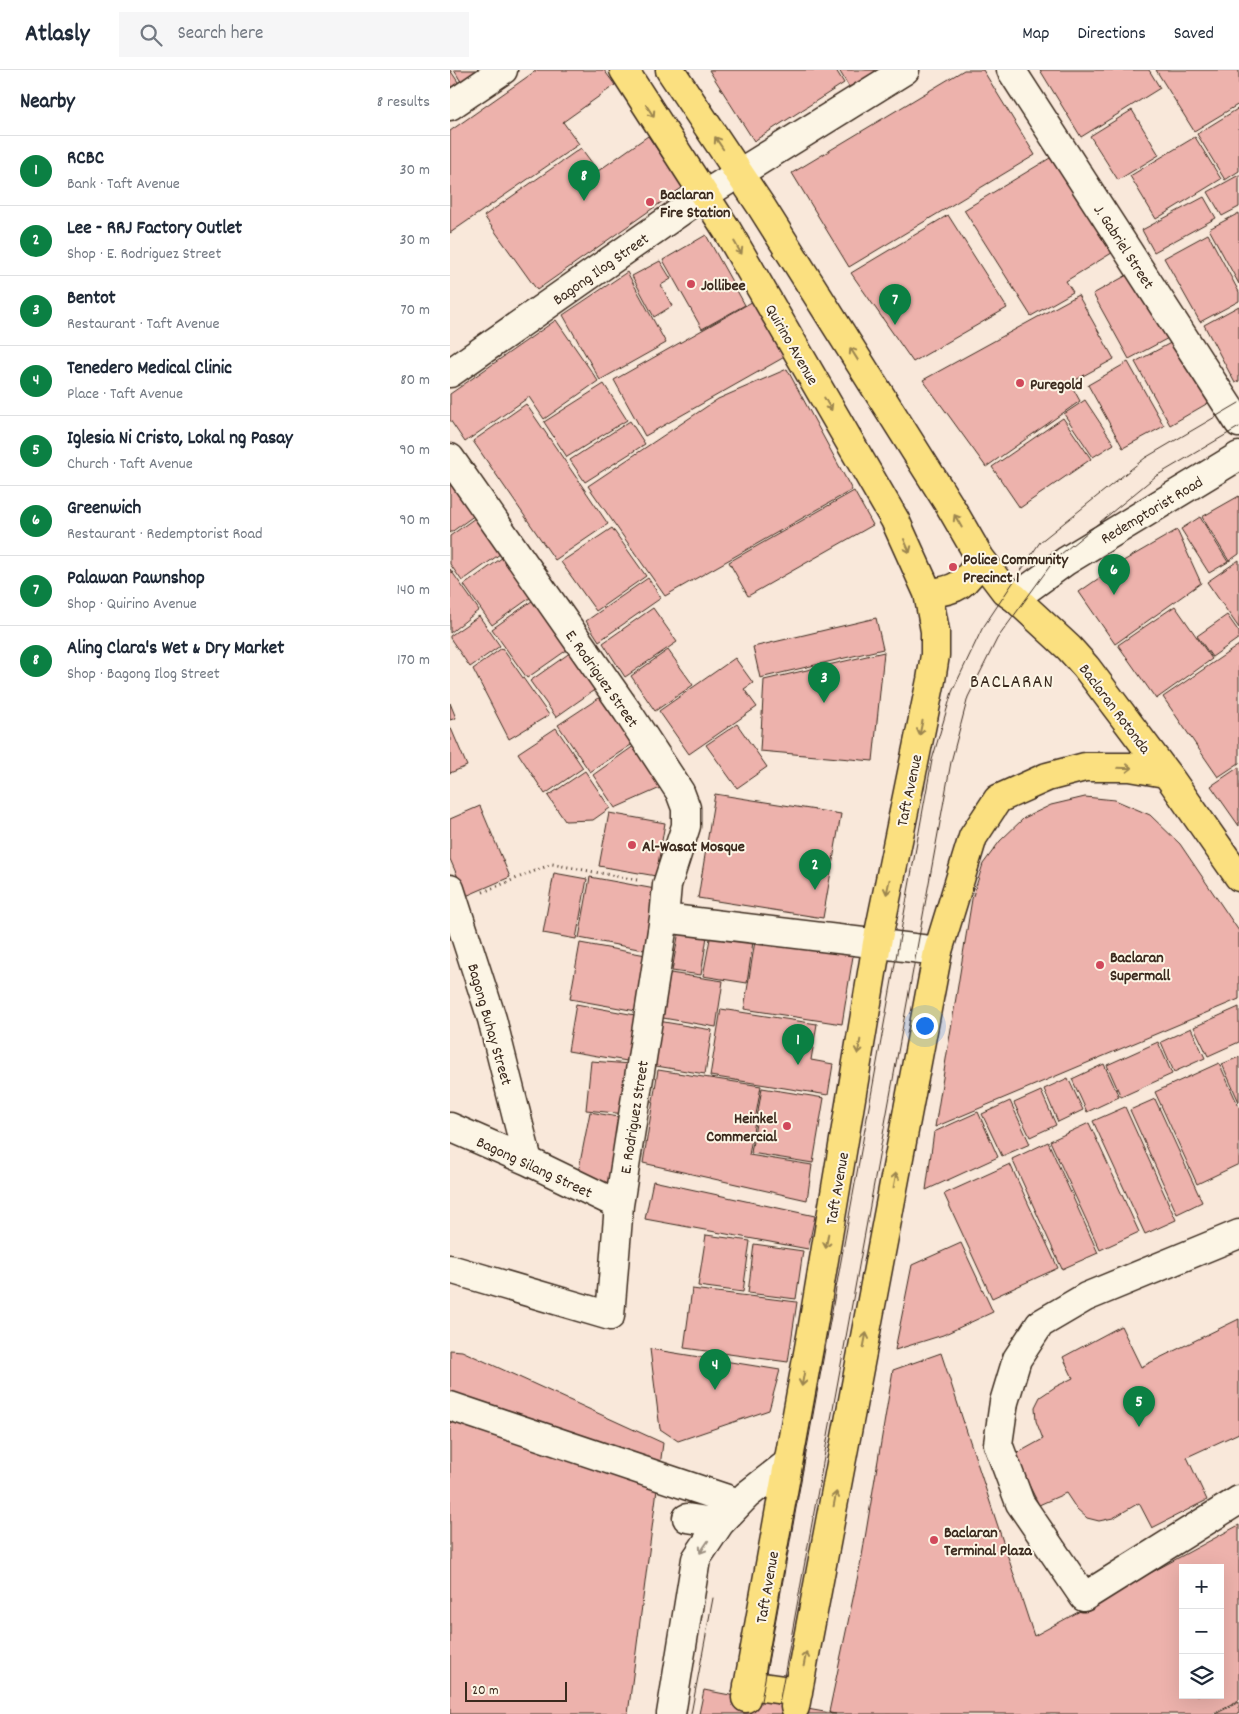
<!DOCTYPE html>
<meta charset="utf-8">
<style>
body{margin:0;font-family:Dekko,sans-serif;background:#f6f6f7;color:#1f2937}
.controls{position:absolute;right:15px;bottom:15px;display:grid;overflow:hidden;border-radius:0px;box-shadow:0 5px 20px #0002}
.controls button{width:45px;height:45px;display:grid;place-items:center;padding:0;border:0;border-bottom:1px solid #e0e1e3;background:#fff;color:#1f2937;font:25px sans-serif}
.scale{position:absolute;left:15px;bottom:12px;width:102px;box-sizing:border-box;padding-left:5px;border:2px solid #3b2a1e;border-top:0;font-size:14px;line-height:18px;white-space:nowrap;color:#3b2a1e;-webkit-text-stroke:4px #fcf5e5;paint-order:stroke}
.you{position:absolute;left:474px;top:955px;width:18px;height:18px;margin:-12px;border:4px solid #fff;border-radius:50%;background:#1a73e8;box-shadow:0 0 0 8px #1a73e833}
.badge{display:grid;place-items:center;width:32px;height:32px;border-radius:50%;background:#0b8043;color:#fff;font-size:16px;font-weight:700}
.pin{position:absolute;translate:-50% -41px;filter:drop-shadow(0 1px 2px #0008)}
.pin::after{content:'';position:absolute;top:26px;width:18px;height:15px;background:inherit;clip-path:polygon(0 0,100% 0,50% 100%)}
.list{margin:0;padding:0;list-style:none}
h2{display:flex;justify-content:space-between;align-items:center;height:65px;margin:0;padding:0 20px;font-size:21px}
h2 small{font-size:16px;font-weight:400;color:#747a83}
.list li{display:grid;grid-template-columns:32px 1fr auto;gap:15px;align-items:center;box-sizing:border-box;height:70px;padding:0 20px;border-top:1px solid #e0e1e3}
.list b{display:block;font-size:19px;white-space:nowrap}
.list p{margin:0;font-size:16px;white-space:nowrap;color:#747a83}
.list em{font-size:16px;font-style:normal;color:#747a83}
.icon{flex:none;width:28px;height:28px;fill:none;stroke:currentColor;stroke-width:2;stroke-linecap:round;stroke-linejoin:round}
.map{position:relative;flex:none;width:789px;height:1644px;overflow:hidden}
header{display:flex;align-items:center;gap:30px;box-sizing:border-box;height:70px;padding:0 25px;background:#fff;border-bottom:1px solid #e0e1e3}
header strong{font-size:24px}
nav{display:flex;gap:28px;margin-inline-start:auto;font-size:18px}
.search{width:350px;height:45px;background:#f6f6f7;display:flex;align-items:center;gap:12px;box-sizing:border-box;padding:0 18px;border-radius:0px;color:#747a83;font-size:19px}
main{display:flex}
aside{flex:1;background:#fff}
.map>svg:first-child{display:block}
</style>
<header>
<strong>Atlasly</strong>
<div class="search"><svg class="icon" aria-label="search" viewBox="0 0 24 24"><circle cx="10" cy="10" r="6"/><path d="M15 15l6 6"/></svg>Search here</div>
<nav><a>Map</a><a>Directions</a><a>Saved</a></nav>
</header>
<main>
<aside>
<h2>Nearby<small>8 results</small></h2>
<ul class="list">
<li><span class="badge">1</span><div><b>RCBC</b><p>Bank · Taft Avenue</p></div><em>30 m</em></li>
<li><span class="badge">2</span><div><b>Lee - RRJ Factory Outlet</b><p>Shop · E. Rodriguez Street</p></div><em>30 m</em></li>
<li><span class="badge">3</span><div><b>Bentot</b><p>Restaurant · Taft Avenue</p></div><em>70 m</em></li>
<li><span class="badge">4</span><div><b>Tenedero Medical Clinic</b><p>Place · Taft Avenue</p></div><em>80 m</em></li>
<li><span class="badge">5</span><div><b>Iglesia Ni Cristo, Lokal ng Pasay</b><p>Church · Taft Avenue</p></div><em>90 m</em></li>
<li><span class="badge">6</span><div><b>Greenwich</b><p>Restaurant · Redemptorist Road</p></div><em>90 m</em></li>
<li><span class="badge">7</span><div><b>Palawan Pawnshop</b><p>Shop · Quirino Avenue</p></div><em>140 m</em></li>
<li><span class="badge">8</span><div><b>Aling Clara's Wet &amp; Dry Market</b><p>Shop · Bagong Ilog Street</p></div><em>170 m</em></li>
</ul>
</aside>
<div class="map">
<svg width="789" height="1644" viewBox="0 0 789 1644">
<rect width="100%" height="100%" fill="#f9e8da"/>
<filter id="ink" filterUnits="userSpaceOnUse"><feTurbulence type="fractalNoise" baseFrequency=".02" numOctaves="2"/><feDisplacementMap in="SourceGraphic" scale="10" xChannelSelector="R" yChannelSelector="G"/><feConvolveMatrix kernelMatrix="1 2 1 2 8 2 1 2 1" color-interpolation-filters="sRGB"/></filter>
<g filter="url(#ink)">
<path fill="#edb2ac" stroke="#3b2a1e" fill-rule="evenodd" d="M 0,0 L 10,15 L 0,22 Z
M 4,0 L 36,0 L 13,15 Z
M 87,0 L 154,0 L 165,15 L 113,52 L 129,74 L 0,163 L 0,61 Z
M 259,0 L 386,0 L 394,13 L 304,71 Z
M 389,0 L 425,0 L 426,2 L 399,17 Z
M 514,0 L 533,0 L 585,85 L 399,197 L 342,103 Z
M 590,0 L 699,0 L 710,18 L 631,67 Z
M 706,0 L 789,0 L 789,34 L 744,61 Z
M 789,38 L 789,101 L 775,110 L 747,64 Z
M 682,40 L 709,85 L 668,110 L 640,66 Z
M 198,66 L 233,117 L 87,220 L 34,146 L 131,78 L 148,101 Z
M 745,67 L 771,109 L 706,149 L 680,106 Z
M 600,88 L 665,181 L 616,211 L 623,222 L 581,246 L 514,140 Z
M 789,105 L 789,137 L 772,146 L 758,122 Z
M 754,127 L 766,148 L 704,182 L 692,160 Z
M 789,143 L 789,214 L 759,159 Z
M 498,145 L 557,238 L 463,292 L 401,203 Z
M 758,164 L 789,222 L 789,231 L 750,252 L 714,188 Z
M 256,165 L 295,235 L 252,259 L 213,190 Z
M 210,191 L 221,209 L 211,215 L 222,236 L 204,247 L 182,206 Z
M 177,202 L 216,273 L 150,310 L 113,245 Z
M 679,204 L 724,265 L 679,289 L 643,224 Z
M 628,225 L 664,289 L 620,313 L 630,331 L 536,397 L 473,310 Z
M 307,229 L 338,285 L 195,366 L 164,310 Z
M 789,236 L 789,311 L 785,313 L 754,255 Z
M 106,250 L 148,311 L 94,349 L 79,327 L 15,372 L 0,350 L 0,324 Z
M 728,269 L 765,329 L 720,355 L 685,292 Z
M 678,292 L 714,356 L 673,378 L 638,315 Z
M 337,299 L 402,420 L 215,526 L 138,416 L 268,329 Z
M 154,314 L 177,350 L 117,387 L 94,352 Z
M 635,330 L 664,374 L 643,387 L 614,344 Z
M 76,334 L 158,454 L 105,490 L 23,371 Z
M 613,348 L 641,389 L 570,438 L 542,397 Z
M 180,351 L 195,374 L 135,412 L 120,390 Z
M 0,409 L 25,445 L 0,463 Z
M 404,421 L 423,455 L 298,526 L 279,492 Z
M 789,426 L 789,484 L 779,491 L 752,447 Z
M 750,447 L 778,492 L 759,503 L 731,459 Z
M 25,448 L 50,484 L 12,511 L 0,494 L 0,466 Z
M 162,458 L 196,506 L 146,541 L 111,492 Z
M 727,460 L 751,513 L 665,574 L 629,522 L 675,490 Z
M 56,485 L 84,525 L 42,555 L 14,515 Z
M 789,490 L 789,558 L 757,512 Z
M 0,499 L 29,540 L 0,563 Z
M 198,508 L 211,528 L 149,571 L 136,551 Z
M 89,526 L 124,575 L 77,608 L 42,559 Z
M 725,536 L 762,589 L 706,629 L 668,575 Z
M 203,538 L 227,572 L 175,607 L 153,573 Z
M 777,545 L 789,562 L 789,568 L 762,587 L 747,566 Z
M 29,546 L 50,576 L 20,597 L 0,568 L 0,566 Z
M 426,548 L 433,579 L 310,608 L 303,577 Z
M 789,575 L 789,693 L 768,707 L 713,627 Z
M 52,578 L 99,645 L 59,669 L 23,599 Z
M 124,580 L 150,616 L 106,647 L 80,611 Z
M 218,580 L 243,615 L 205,641 L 181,606 Z
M 434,582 L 423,691 L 310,681 L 314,610 Z
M 285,588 L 303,613 L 294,619 L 307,637 L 239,684 L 209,641 Z
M 155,624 L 187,671 L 140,702 L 108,655 Z
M 0,633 L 6,648 L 0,650 Z
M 287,654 L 317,697 L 287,718 L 256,675 Z
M 0,656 L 17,696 L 0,703 Z
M 106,658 L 133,698 L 95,724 L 68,683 Z
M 188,673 L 217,715 L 165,738 L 143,705 Z
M 789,697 L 789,756 L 761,716 Z
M 135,701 L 160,738 L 143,750 L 115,751 L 98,726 Z
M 265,724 L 391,744 L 373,848 L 248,828 Z
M 635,727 L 665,730 L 700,745 L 730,774 L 789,861 L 789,929 L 485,1057 L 522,829 L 533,794 L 550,771 L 574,748 L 601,735 Z
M 30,736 L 60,807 L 16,826 L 0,789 L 0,749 Z
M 159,743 L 215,753 L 206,806 L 149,796 Z
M 104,803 L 137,809 L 126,869 L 93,863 Z
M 140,807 L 205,819 L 194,880 L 129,868 Z
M 230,855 L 258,860 L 251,905 L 222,901 Z
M 262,858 L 304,865 L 297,913 L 253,906 Z
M 306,865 L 404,880 L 392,954 L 294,939 Z
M 130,873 L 196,885 L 186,941 L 120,929 Z
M 220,903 L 273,911 L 266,957 L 213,948 Z
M 126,934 L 185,945 L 177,991 L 118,981 Z
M 789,937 L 789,972 L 758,986 L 744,957 Z
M 271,939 L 367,954 L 361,990 L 383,994 L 378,1025 L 260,1006 Z
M 208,951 L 262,960 L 255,1004 L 200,995 Z
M 741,958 L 755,988 L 724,1002 L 711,972 Z
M 708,972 L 722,1004 L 671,1027 L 657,995 Z
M 789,987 L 789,1032 L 772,994 Z
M 141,991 L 180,994 L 176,1044 L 136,1040 Z
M 769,993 L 789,1037 L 789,1094 L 747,1114 L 705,1022 Z
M 654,994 L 669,1027 L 637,1042 L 622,1009 Z
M 208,1000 L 311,1016 L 299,1085 L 362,1095 L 357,1130 L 193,1093 Z
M 618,1008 L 633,1040 L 608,1052 L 594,1019 Z
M 312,1018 L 374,1028 L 363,1093 L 301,1083 Z
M 591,1021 L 606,1055 L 580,1067 L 564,1033 Z
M 705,1029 L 752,1132 L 727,1144 L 680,1040 Z
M 560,1031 L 580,1074 L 552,1086 L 532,1044 Z
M 675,1037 L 726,1150 L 695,1164 L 643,1051 Z
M 140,1042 L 174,1048 L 162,1115 L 127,1108 Z
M 528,1042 L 548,1087 L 476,1120 L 484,1062 Z
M 639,1053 L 689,1162 L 650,1180 L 600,1071 Z
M 598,1072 L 648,1183 L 612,1199 L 562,1089 Z
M 560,1094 L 608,1198 L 542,1228 L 494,1124 Z
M 203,1111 L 365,1146 L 358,1179 L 195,1149 Z
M 256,1165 L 300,1171 L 293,1222 L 248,1216 Z
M 511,1173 L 543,1242 L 493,1265 L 445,1280 L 462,1195 Z
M 304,1174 L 353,1181 L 346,1229 L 298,1223 Z
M 242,1219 L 347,1232 L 338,1292 L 234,1278 Z
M 789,1249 L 789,1363 L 737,1387 L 757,1430 L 702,1458 L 689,1433 L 663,1448 L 649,1451 L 637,1448 L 626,1438 L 616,1423 L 589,1435 L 564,1385 L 593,1369 L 586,1351 L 585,1337 L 590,1327 L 605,1317 L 623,1308 L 613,1287 L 671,1256 L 691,1297 Z
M 200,1279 L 330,1300 L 319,1340 L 228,1371 L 210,1359 Z
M 0,1280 L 12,1281 L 213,1373 L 178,1644 L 0,1644 Z
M 491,1283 L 584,1566 L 789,1455 L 789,1630 L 762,1644 L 381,1644 L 379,1642 L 412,1486 L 443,1300 ZM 733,1498 L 770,1498 L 770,1625 L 733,1625 Z
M 254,1620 L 311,1631 L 386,1644 L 249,1644 Z
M 789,1632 L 789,1644 L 765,1644 Z"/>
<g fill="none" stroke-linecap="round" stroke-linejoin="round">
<g stroke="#3b2a1e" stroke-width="31">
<path id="minor" d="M 561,0 L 789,353
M 0,36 L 53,0
M 0,303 L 254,125 L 455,0
M 0,388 L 177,641 L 230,722 L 236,738 L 236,756 L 217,815 L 214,848 L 169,1135 L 160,1246 L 0,1199
M 565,528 L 616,491 L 789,386
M 0,819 L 42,949 L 78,1091
M 214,848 L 488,881
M 0,1057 L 78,1091 L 169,1135
M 789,1164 L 636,1227 L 590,1254 L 567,1289 L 554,1332 L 548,1374 L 570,1433 L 634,1527 L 789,1430
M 0,1336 L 289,1433
M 237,1448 L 270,1453
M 221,1644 L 246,1489 L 270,1453 L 297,1425 L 338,1393"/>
</g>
<g stroke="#3b2a1e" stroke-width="31">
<path id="major" d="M 174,0 L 277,160 L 445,450 L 478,523 L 485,561 L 485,585 L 481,610 L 427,873 L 362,1261 L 296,1628
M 220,0 L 311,136 L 500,436 L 530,488 L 555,521 L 565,528 L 619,578 L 636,597 L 722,711 L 789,807
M 478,523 C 506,521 518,514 530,488
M 298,1615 L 348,1622
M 345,1637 L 488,881 L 523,767 L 548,729 L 597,707 L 635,697 L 680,697 L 715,703"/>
</g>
<path stroke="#3b2a1e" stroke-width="3" stroke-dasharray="1 4" stroke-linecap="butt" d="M 33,822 L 102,794 L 187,810"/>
<use href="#minor" stroke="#fcf5e5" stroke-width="28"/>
<use href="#major" stroke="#fbe080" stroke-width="28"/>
<path stroke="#3b2a1e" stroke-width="1" d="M 311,1631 L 482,690 L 502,622 L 532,559 L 590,472 L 695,388 L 789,333
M 329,1634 L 501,692 L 518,627 L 547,569 L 605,489 L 706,406 L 789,357
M 241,1644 L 263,1528"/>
</g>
<defs><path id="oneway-shaft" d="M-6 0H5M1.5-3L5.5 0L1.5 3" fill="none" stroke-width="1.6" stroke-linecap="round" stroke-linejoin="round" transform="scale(1.25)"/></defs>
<g stroke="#9b854f">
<use href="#oneway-shaft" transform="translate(200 41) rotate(57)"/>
<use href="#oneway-shaft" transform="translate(269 73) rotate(-124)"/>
<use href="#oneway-shaft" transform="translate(288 178) rotate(60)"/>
<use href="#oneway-shaft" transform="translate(404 284) rotate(-122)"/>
<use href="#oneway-shaft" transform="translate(378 334) rotate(60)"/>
<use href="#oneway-shaft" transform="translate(508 451) rotate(-120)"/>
<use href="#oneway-shaft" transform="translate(457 476) rotate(66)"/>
<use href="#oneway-shaft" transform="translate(471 658) rotate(102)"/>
<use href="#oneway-shaft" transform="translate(675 698) rotate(2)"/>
<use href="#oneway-shaft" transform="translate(438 817) rotate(102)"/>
<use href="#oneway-shaft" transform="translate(409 977) rotate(100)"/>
<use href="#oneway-shaft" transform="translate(445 1110) rotate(-79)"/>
<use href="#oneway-shaft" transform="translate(377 1171) rotate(100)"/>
<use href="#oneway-shaft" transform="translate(415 1270) rotate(-79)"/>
<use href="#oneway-shaft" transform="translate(353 1309) rotate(100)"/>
<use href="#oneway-shaft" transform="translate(385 1429) rotate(-79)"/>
<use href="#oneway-shaft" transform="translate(355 1589) rotate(-79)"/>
</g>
<use stroke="#9c9082" href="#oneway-shaft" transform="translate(254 1477) rotate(124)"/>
</g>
<g fill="#d1495b" stroke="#fcf5e5" stroke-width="2">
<circle cx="200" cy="132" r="5"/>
<circle cx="241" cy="214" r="5"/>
<circle cx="570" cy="313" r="5"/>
<circle cx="503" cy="497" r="5"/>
<circle cx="182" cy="775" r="5"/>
<circle cx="650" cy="895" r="5"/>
<circle cx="337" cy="1056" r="5"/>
<circle cx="484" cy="1470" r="5"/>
</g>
<g text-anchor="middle" stroke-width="4" stroke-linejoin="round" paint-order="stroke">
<g font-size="16" font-weight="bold" fill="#3b2a1e" stroke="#fcf5e5" text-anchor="start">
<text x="210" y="129">Baclaran<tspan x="210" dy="18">Fire Station</tspan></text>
<text x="251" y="220">Jollibee</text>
<text x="580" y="319">Puregold</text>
<text x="513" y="494">Police Community<tspan x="513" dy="18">Precinct 1</tspan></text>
<text x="192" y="781">Al-Wasat Mosque</text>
<text x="660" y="892">Baclaran<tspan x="660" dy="18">Supermall</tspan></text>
<text x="327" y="1053" text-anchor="end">Heinkel<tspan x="327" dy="18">Commercial</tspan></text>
<text x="494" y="1467">Baclaran<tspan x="494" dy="18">Terminal Plaza</tspan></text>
</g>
<g font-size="16" fill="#3b2a1e" stroke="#fcf5e5">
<text transform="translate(675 176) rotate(57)" y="6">J. Gabriel Street</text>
<text transform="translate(150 198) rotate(-35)" y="6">Bagong Ilog Street</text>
<text transform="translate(343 274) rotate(60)" y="6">Quirino Avenue</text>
<text transform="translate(701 439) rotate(-31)" y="6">Redemptorist Road</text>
<text transform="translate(153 608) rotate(55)" y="6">E. Rodriguez Street</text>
<text transform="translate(666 638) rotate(53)" y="6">Baclaran Rotonda</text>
<text transform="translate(458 720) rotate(-78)" y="6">Taft Avenue</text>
<text transform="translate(41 954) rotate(74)" y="6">Bagong Buhay Street</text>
<text transform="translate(183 1047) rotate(-81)" y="6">E. Rodriguez Street</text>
<text transform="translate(85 1096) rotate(25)" y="6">Bagong Silang Street</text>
<text transform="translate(386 1118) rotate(-80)" y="6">Taft Avenue</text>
<text transform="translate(316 1517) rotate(-80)" y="6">Taft Avenue</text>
</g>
<g font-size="19" letter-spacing="1" fill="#3b2a1e" stroke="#fcf5e5">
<text x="562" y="617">BACLARAN</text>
</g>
</g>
</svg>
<div class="controls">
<button>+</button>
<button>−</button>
<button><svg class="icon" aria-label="layers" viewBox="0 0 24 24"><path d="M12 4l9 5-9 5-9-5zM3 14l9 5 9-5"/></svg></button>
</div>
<div class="scale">20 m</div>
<div class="you"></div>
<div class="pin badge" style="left:348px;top:995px">1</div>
<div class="pin badge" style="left:365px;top:820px">2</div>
<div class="pin badge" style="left:374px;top:633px">3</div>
<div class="pin badge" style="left:265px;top:1320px">4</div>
<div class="pin badge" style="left:689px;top:1357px">5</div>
<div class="pin badge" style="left:664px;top:525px">6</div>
<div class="pin badge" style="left:445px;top:255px">7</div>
<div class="pin badge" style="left:134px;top:131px">8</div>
</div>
</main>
